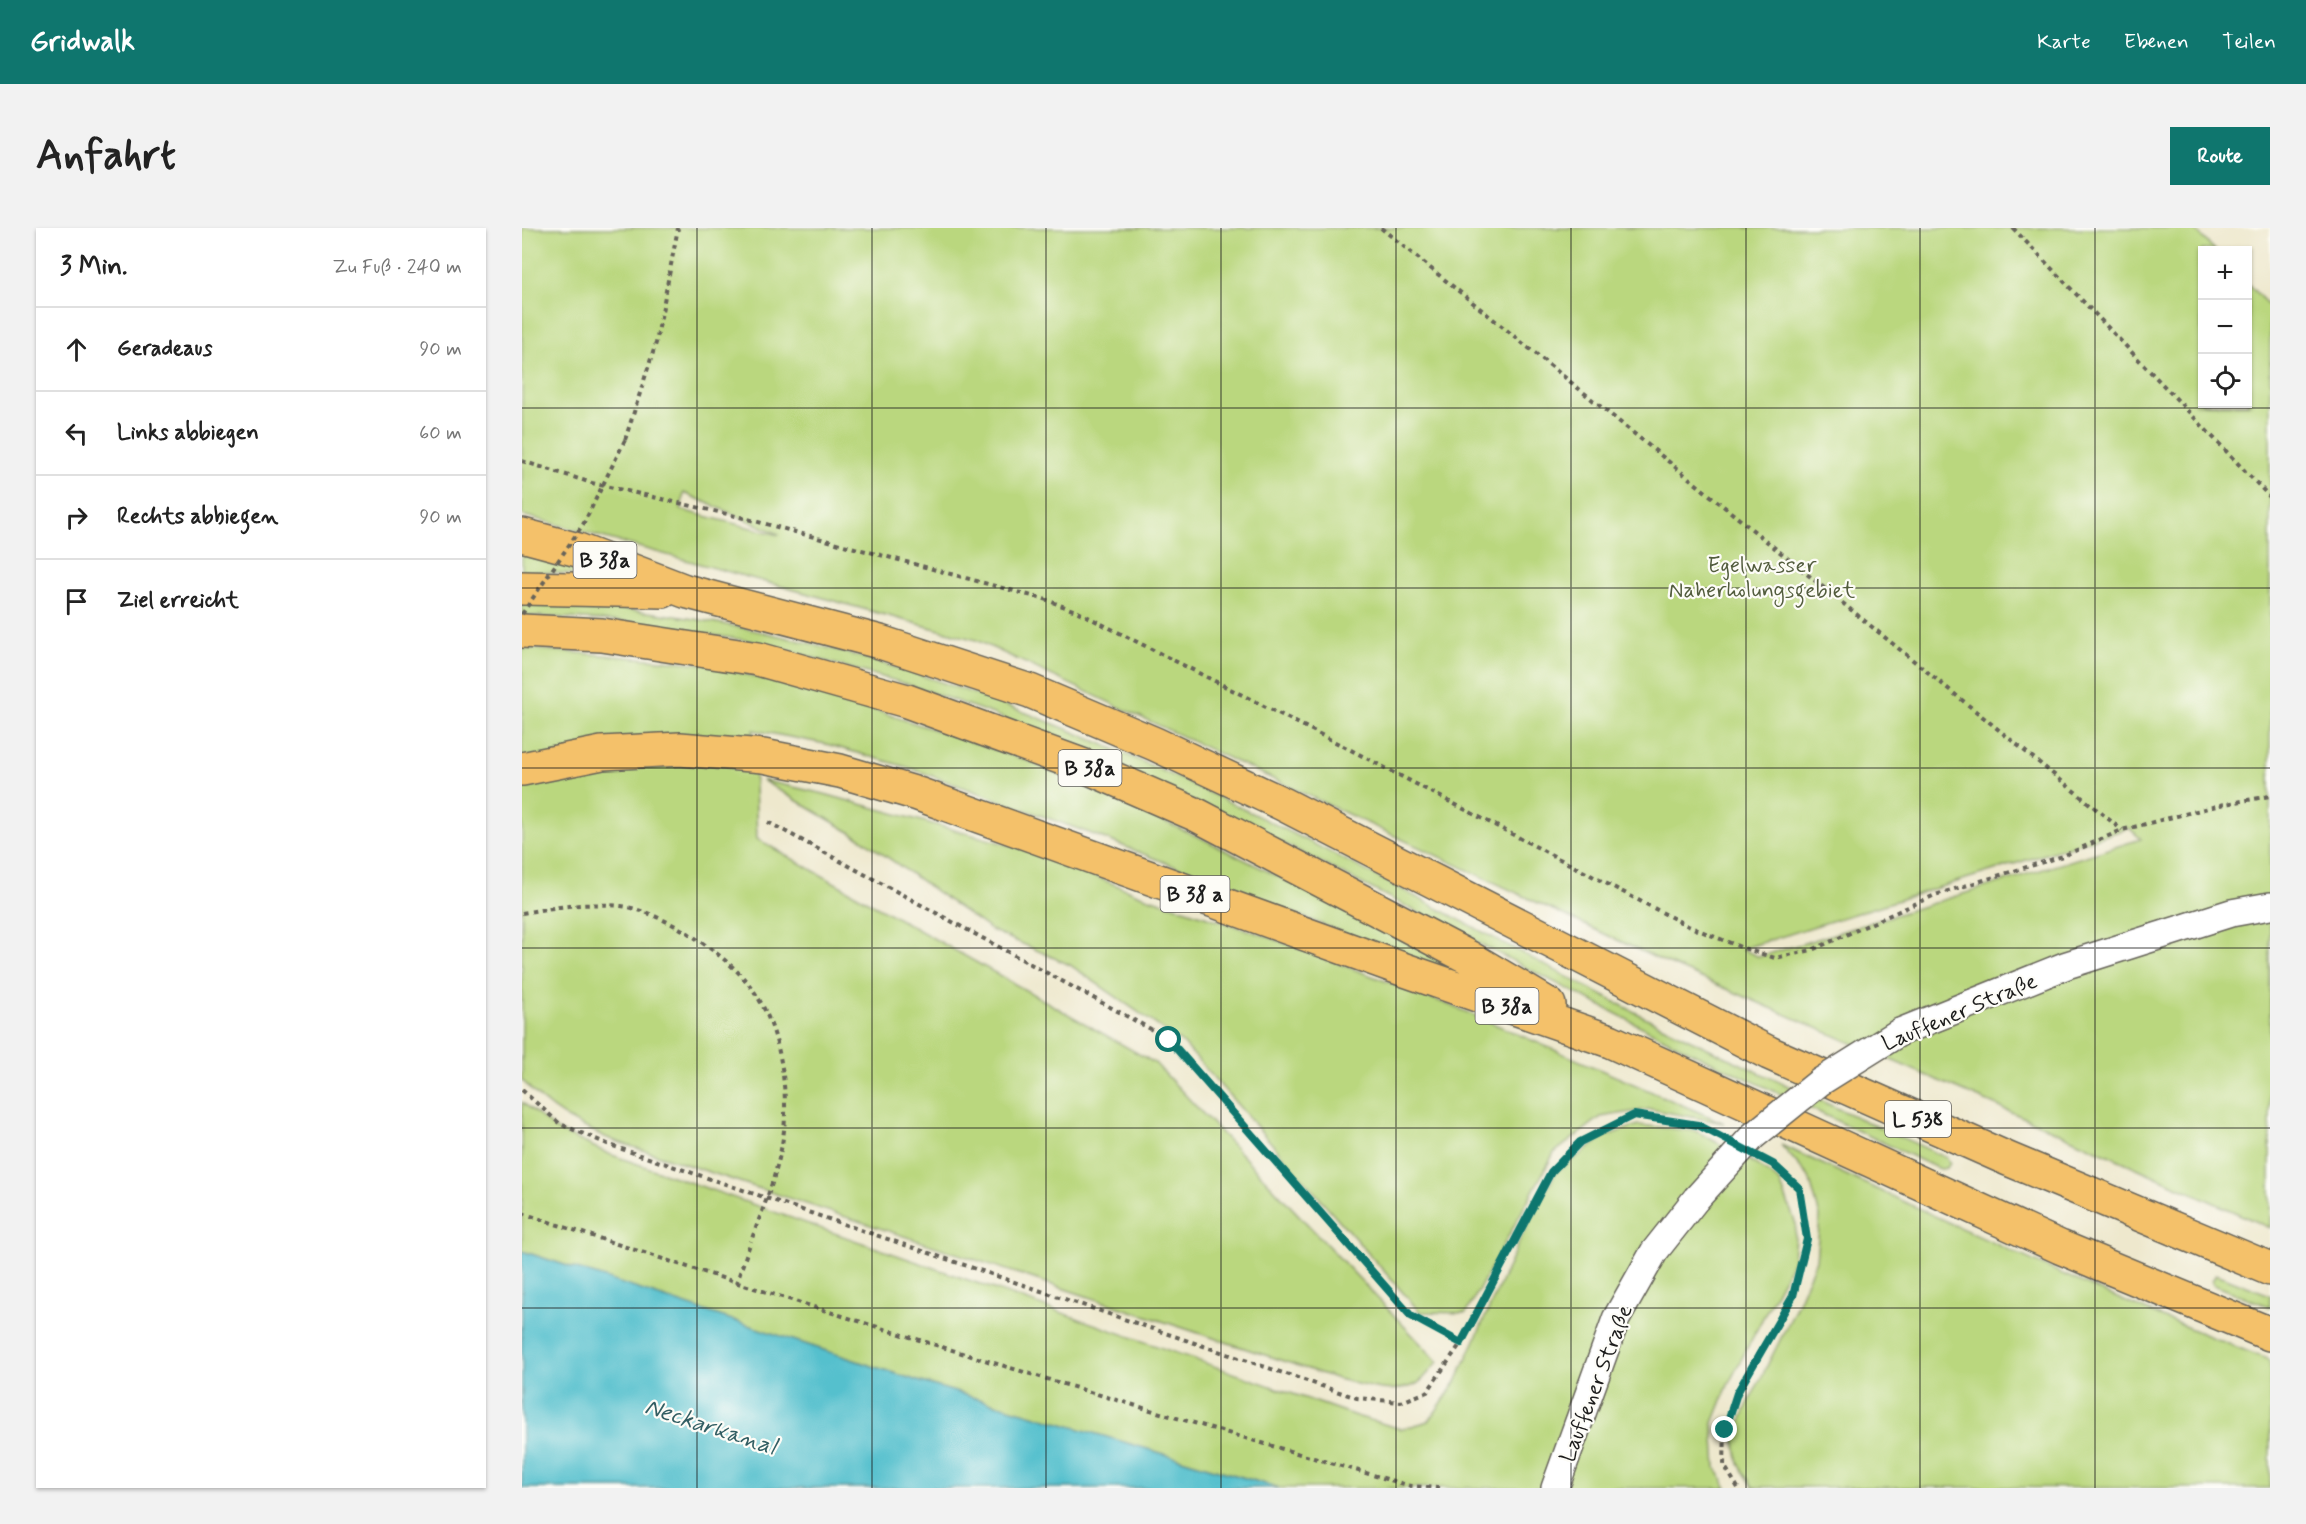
<!DOCTYPE html>
<html lang="de">
<meta charset="utf-8">
<style>
body{margin:0;font-family:Mynerve,sans-serif;background:#f2f2f2;color:#222}
.controls{position:absolute;right:18px;top:18px;display:grid;overflow:hidden;border-radius:0px;box-shadow:0 2px 4px #0004}
.controls button{width:54px;height:54px;display:grid;place-items:center;padding:0;border:0;border-bottom:2px solid #e0e0e0;background:#fff;color:#222;font:30px sans-serif}
.stop{position:absolute;width:18px;height:18px;margin:-14px;border:4px solid #0f766e;border-radius:50%;background:#fff}
.stop.end{background:#0f766e;border-color:#fff;box-shadow:0 2px 6px #0008}
.list{margin:0;padding:0;list-style:none}
h2{display:flex;justify-content:space-between;align-items:center;height:78px;margin:0;padding:0 24px;font-size:26px}
h2 small{font-size:20px;font-weight:400;color:#767676}
.list li{display:grid;grid-template-columns:39px 1fr auto;gap:18px;align-items:center;box-sizing:border-box;height:84px;padding:0 24px;border-top:2px solid #e0e0e0}
.list b{display:block;font-size:22px;white-space:nowrap}
.list em{font-size:20px;font-style:normal;color:#767676}
.icon{flex:none;width:33px;height:33px;fill:none;stroke:currentColor;stroke-width:2;stroke-linecap:round;stroke-linejoin:round}
.map{position:relative;flex:none;width:1748px;height:1260px;overflow:hidden;border-radius:0px}
header{display:flex;align-items:center;gap:36px;box-sizing:border-box;height:84px;padding:0 30px;background:#0f766e;color:#fff}
header strong{font-size:28px}
nav{display:flex;gap:33px;margin-inline-start:auto;font-size:21px}
.intro{display:flex;align-items:center;justify-content:space-between;box-sizing:border-box;height:144px;padding:0 36px}
h1{margin:0;font-size:42px}
.button{padding:15px 27px;border-radius:0px;background:#0f766e;color:#fff;font-size:21px;font-weight:700}
main{display:flex;gap:36px;padding:0 36px}
aside{flex:1;background:#fff;border-radius:0px;box-shadow:0 2px 4px #0004}
.map>svg:first-child{display:block}
</style>
<header>
<strong>Gridwalk</strong>
<nav><a>Karte</a><a>Ebenen</a><a>Teilen</a></nav>
</header>
<div class="intro"><h1>Anfahrt</h1><a class="button">Route</a></div>
<main>
<aside>
<h2>3 Min.<small>Zu Fuß · 240 m</small></h2>
<ul class="list">
<li><svg class="icon" aria-label="ahead" viewBox="0 0 24 24"><path d="M12 20V5M6 11l6-6 6 6"/></svg><div><b>Geradeaus</b></div><em>90 m</em></li>
<li><svg class="icon" aria-label="left" viewBox="0 0 24 24"><path d="M17 20v-9H6M10 6l-5 5 5 5"/></svg><div><b>Links abbiegen</b></div><em>60 m</em></li>
<li><svg class="icon" aria-label="right" viewBox="0 0 24 24"><path d="M7 20v-9h11M14 6l5 5-5 5"/></svg><div><b>Rechts abbiegen</b></div><em>90 m</em></li>
<li><svg class="icon" aria-label="arrive" viewBox="0 0 24 24"><path d="M6 21V4h12l-3 4 3 4H6"/></svg><div><b>Ziel erreicht</b></div></li>
</ul>
</aside>
<div class="map">
<svg width="1748" height="1260" viewBox="0 0 1748 1260">
<rect width="100%" height="100%" fill="#fdfcf7"/>
<filter id="ink" filterUnits="userSpaceOnUse"><feTurbulence type="fractalNoise" baseFrequency=".0167" numOctaves="2"/><feDisplacementMap in="SourceGraphic" scale="12" xChannelSelector="R" yChannelSelector="G"/><feConvolveMatrix kernelMatrix="1 2 1 2 8 2 1 2 1" color-interpolation-filters="sRGB"/></filter>
<filter id="wash" filterUnits="userSpaceOnUse"><feTurbulence type="fractalNoise" baseFrequency=".008" numOctaves="4" result="noise"/><feDisplacementMap in="SourceGraphic" scale="24" xChannelSelector="R" yChannelSelector="G"/><feGaussianBlur stdDeviation="1.35" result="paint"/><feColorMatrix in="noise" values="0 0 0 0 0 0 0 0 0 0 0 0 0 0 0 0 0 1.4 0 .05"/><feComposite in="paint" operator="in"/></filter>
<g filter="url(#wash)">
<rect width="100%" height="100%" fill="#eee8cd"/>
<path fill="#bad77e" stroke="#6b7a4d" stroke-width="1.5" fill-rule="evenodd" d="M 0,0 L 1671,0 L 1693,22 L 1680,22 L 1680,176 L 1726,176 L 1726,56 L 1748,79 L 1748,1000 L 1535,904 L 1138,732 L 454,412 L 0,287 ZM 162,265 L 257,306 L 257,307 L 159,282 ZM 1607,600 L 1619,611 L 1237,729 L 1220,721 Z
M 0,323 L 70,338 L 71,347 L 0,343 Z
M 0,374 C 403,386 748,594 1095,775 C 1203,831 1315,880 1425,930 L 1428,935 L 1425,940 L 1419,941 L 1413,939 L 1173,826 L 745,607 L 539,514 L 471,486 L 385,456 L 235,414 L 106,394 L 0,387 Z
M 0,420 L 184,436 L 322,472 L 504,532 L 679,610 L 960,750 L 870,724 L 581,610 L 388,540 L 304,516 L 231,502 L 235,611 L 633,835 L 916,1134 C 910,1140 903,1150 896,1155 C 872,1169 840,1157 816,1151 L 90,912 C 52,895 28,884 0,852 Z
M 240,552 L 302,566 L 519,626 L 618,667 L 741,707 L 935,780 L 1202,895 L 1128,881 L 1079,889 L 1032,925 L 944,1085 L 898,1084 L 662,816 L 548,737 L 469,702 L 338,610 Z
M 0,874 L 35,902 L 87,926 L 834,1188 L 879,1201 L 907,1193 L 934,1154 L 997,1014 L 1034,944 L 1084,908 L 1116,897 L 1174,903 L 1229,933 L 1258,954 L 1274,996 L 1271,1032 L 1206,1157 L 1191,1195 L 1194,1240 L 1205,1260 L 757,1260 L 396,1153 L 0,1023 Z
M 1259,917 C 1421,991 1581,1069 1748,1132 L 1748,1260 L 1231,1259 L 1217,1236 L 1212,1210 L 1226,1176 L 1270,1088 L 1294,1032 L 1298,988 L 1287,949 Z
M 1694,1046 L 1748,1067 L 1748,1079 L 1692,1057 L 1690,1053 Z"/>
<path fill="#54c0cd" stroke="#386e74" stroke-width="1.5" d="M 0,1023 L 396,1153 L 757,1260 L 0,1260 Z"/>
</g>
<g filter="url(#ink)">
<g fill="none" stroke-linecap="round" stroke-linejoin="round">
<g stroke="#66635a" stroke-width="30">
<path id="street" d="M 1378,804 L 1545,737 L 1709,685 L 1748,678
M 1033,1260 L 1094,1091 L 1132,1024 L 1174,971"/>
</g>
<g stroke="#66635a" stroke-width="36">
<path id="highway" d="M 0,307 L 56,322 L 163,363 L 358,414 L 508,463 L 633,516 L 761,576 L 1247,825 L 1486,931 L 1748,1041
M 0,360 L 141,363
M 0,403 L 80,407 L 236,431 L 385,473 L 565,539 L 675,587 L 946,729 L 1027,777
M 0,541 L 80,525 L 158,521 L 241,528 L 318,543 L 396,566 L 883,742 L 1088,813 L 1538,1019 L 1748,1106"/>
</g>
<path stroke="#66635a" stroke-width="4" stroke-dasharray="4.5 4.5" stroke-linecap="butt" d="M 859,0 L 1600,602
M 1491,0 L 1748,269
M 103,212 L 134,115 L 156,0
M 0,233 L 70,255 L 218,289 L 525,372 L 556,384 L 825,520 L 1166,698 L 1221,720 L 1253,730 L 1290,722 L 1413,667 L 1541,628 L 1600,602 L 1698,577 L 1748,568
M 246,594 L 647,811 L 889,1088 L 939,1115
M 0,862 L 38,896 L 88,917 L 835,1170 L 879,1174 L 905,1164 L 939,1115 L 1029,944 L 1057,914 L 1112,887 L 1175,897 L 1194,907
M 0,985 C 294,1082 591,1173 889,1258 L 917,1260
M 214,1056 L 229,1013
M 1216,1260 L 1202,1237 L 1203,1202 L 1215,1165 L 1271,1068 L 1285,1011 L 1277,961 L 1248,935"/>
<use href="#street" stroke="#fff" stroke-width="27"/>
<use href="#highway" stroke="#f4c16a" stroke-width="33"/>
<g stroke="#66635a" stroke-width="30" stroke-linecap="butt">
<path id="street-bridge" d="M 1174,971 L 1231,908 L 1298,854 L 1378,804"/>
</g>
<path stroke="#66635a" stroke-width="4" stroke-dasharray="4.5 4.5" stroke-linecap="butt" d="M 0,386 L 62,295 L 103,212
M 0,685 C 36,679 62,674 99,678 C 119,680 149,695 166,705 C 187,719 208,734 225,754 C 254,789 264,842 263,887 C 262,931 244,972 229,1013"/>
<use href="#street-bridge" stroke="#fff" stroke-width="27"/>
</g>
</g>
<g fill="none" stroke-linecap="round" stroke-linejoin="round" filter="url(#ink)">
<path stroke="#0f766e" stroke-width="8" d="M 647,812 L 889,1088 L 939,1115 L 1029,944 L 1058,914 L 1112,887 L 1176,897 L 1251,936 L 1277,960 L 1285,1011 L 1271,1068 L 1215,1165 L 1203,1202"/>
</g>
<path fill="none" stroke="#1c1c1c" stroke-width="1.5" stroke-opacity="0.55" d="M 175,0 L 175,1260M 350,0 L 350,1260M 524,0 L 524,1260M 699,0 L 699,1260M 874,0 L 874,1260M 1049,0 L 1049,1260M 1224,0 L 1224,1260M 1398,0 L 1398,1260M 1573,0 L 1573,1260M 0,180 L 1748,180M 0,360 L 1748,360M 0,540 L 1748,540M 0,720 L 1748,720M 0,900 L 1748,900M 0,1080 L 1748,1080"/>
<g text-anchor="middle" stroke-width="4.5" stroke-linejoin="round" paint-order="stroke">
<g fill="#fdfcf7" stroke="#605f5e" stroke-width="1.5">
<rect x="51.5" y="314" width="63" height="36" rx="4.5"/>
<rect x="536.5" y="522" width="63" height="36" rx="4.5"/>
<rect x="638.5" y="648" width="69" height="36" rx="4.5"/>
<rect x="953.5" y="760" width="63" height="36" rx="4.5"/>
<rect x="1363" y="873" width="66" height="36" rx="4.5"/>
</g>
<g font-size="21" font-weight="bold" fill="#1c1c1c">
<text x="83" y="339">B 38a</text>
<text x="568" y="547">B 38a</text>
<text x="673" y="673">B 38 a</text>
<text x="985" y="785">B 38a</text>
<text x="1396" y="898">L 538</text>
</g>
<g font-size="22" fill="#535d3e" stroke="#fdfcf7">
<text x="1240" y="344">Egelwasser<tspan x="1240" dy="25">Naherholungsgebiet</tspan></text>
</g>
<g font-size="22" fill="#1c1c1c" stroke="#fdfcf7">
<text transform="translate(1437 783) rotate(-23)" y="8">Lauffener Straße</text>
<text transform="translate(1073 1155) rotate(-69)" y="8">Lauffener Straße</text>
</g>
<g font-size="24" font-style="italic" fill="#325e63" stroke="#fdfcf7">
<text transform="translate(189 1198) rotate(18)" y="8">Neckarkanal</text>
</g>
</g>
</svg>
<div class="controls">
<button>+</button>
<button>−</button>
<button><svg class="icon" aria-label="locate" viewBox="0 0 24 24"><circle cx="12" cy="12" r="6"/><path d="M12 2v4M12 18v4M2 12h4M18 12h4"/></svg></button>
</div>
<div class="stop" style="left:647px;top:812px"></div>
<div class="stop end" style="left:1203px;top:1202px"></div>
</div>
</main>
